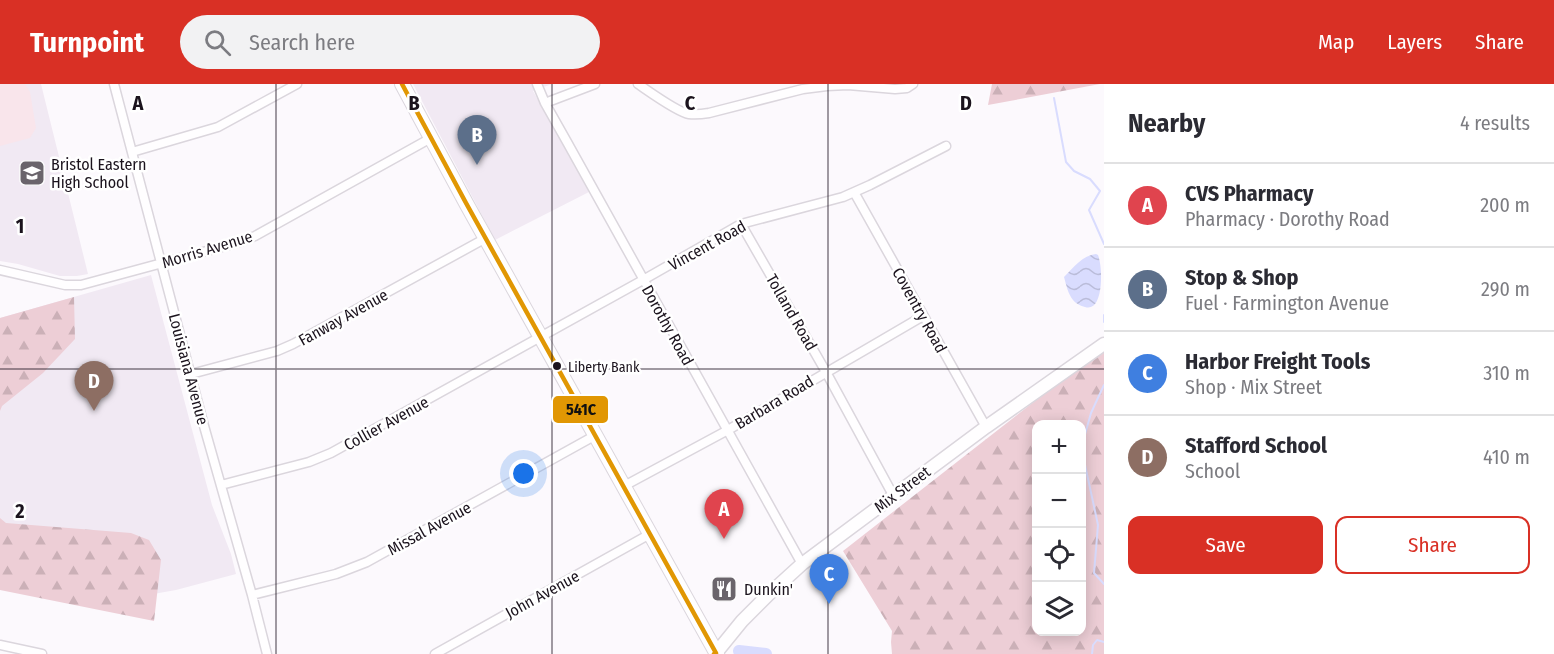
<!DOCTYPE html>
<meta charset="utf-8">
<style>
body{margin:0;font-family:"Fira Sans Condensed",sans-serif;background:#f2f2f3;color:#2b2b33}
.controls{position:absolute;right:18px;bottom:18px;display:grid;overflow:hidden;border-radius:12px;box-shadow:0 3px 15px #0003}
.controls button{width:54px;height:54px;display:grid;place-items:center;padding:0;border:0;border-bottom:2px solid #e1e1e2;background:#fff;color:#2b2b33;font:30px sans-serif}
.you{position:absolute;left:524px;top:390px;width:21px;height:21px;margin:-15px;border:4px solid #fff;border-radius:50%;background:#1a73e8;box-shadow:0 0 0 9px #1a73e833}
.badge{display:grid;place-items:center;width:39px;height:39px;border-radius:50%;background:#d93025;color:#fff;font-size:20px;font-weight:700}
.pin{position:absolute;translate:-50% -50px;filter:drop-shadow(0 2px 3px #0008)}
.pin::after{content:'';position:absolute;top:32px;width:21px;height:18px;background:inherit;clip-path:polygon(0 0,100% 0,50% 100%)}
.list{margin:0;padding:0;list-style:none}
h2{display:flex;justify-content:space-between;align-items:center;height:78px;margin:0;padding:0 24px;font-size:26px}
h2 small{font-size:20px;font-weight:400;color:#7c7c81}
.list li{display:grid;grid-template-columns:39px 1fr auto;gap:18px;align-items:center;box-sizing:border-box;height:84px;padding:0 24px;border-top:2px solid #e1e1e2}
.list b{display:block;font-size:22px;white-space:nowrap}
.list p{margin:0;font-size:20px;white-space:nowrap;color:#7c7c81}
.list em{font-size:20px;font-style:normal;color:#7c7c81}
.actions{display:flex;gap:12px;padding:18px 24px}
.actions a{flex:1;padding:14px 0;border:2px solid #d93025;border-radius:12px;text-align:center;font-size:21px;color:#d93025}
.actions .main{background:#d93025;color:#fff}
.icon{flex:none;width:33px;height:33px;fill:none;stroke:currentColor;stroke-width:2;stroke-linecap:round;stroke-linejoin:round}
.map{position:relative;flex:none;width:1104px;height:570px;overflow:hidden}
header{display:flex;align-items:center;gap:36px;box-sizing:border-box;height:84px;padding:0 30px;background:#d93025;color:#fff}
header strong{font-size:28px}
nav{display:flex;gap:33px;margin-inline-start:auto;font-size:21px}
.search{width:420px;height:54px;background:#f2f2f3;display:flex;align-items:center;gap:15px;box-sizing:border-box;padding:0 21px;border-radius:33px;color:#7c7c81;font-size:22px}
main{display:flex}
aside{flex:1;background:#fff}
.map>svg:first-child{display:block}
</style>
<header>
<strong>Turnpoint</strong>
<div class="search"><svg class="icon" aria-label="search" viewBox="0 0 24 24"><circle cx="10" cy="10" r="6"/><path d="M15 15l6 6"/></svg>Search here</div>
<nav><a>Map</a><a>Layers</a><a>Share</a></nav>
</header>
<main>
<div class="map">
<svg width="1104" height="570" viewBox="0 0 1104 570">
<defs>
<pattern id="forest-firs" width="22" height="20" patternUnits="userSpaceOnUse" patternTransform="scale(1.5)"><rect width="22" height="20" fill="#edced6"/><path d="M5 1l3.5 6h-7zM16 11l3.5 6h-7z" fill="#cbb0b7"/></pattern>
<pattern id="water-waves" width="16" height="10" patternUnits="userSpaceOnUse" patternTransform="scale(1.5)"><rect width="16" height="10" fill="#d9dcfe"/><path d="M0 5q4-4 8 0t8 0" fill="none" stroke="#babcd9"/></pattern>
</defs>
<rect width="100%" height="100%" fill="#fcf9fd"/>
<path fill="#f1e9f3" d="M 0,0 L 41,0 L 88,190 L 77,192 L 60,192 L 18,180 L 0,177 Z
M 413,0 L 552,0 L 533,7 L 589,108 L 495,156 Z
M 151,191 L 212,421 L 231,470 L 236,490 L 176,506 L 108,518 L 0,496 L 0,234 Z"/>
<path fill="url(#forest-firs)" fill-rule="evenodd" d="M 992,0 L 1100,0 L 988,21 Z
M 74,213 L 75,255 L 43,289 L 2,322 L 0,327 L 0,234 Z
M 1104,263 L 1104,570 L 892,570 L 891,558 L 892,547 L 843,467 ZM 1036,340 L 1082,340 L 1082,548 L 1036,548 Z
M 0,434 L 6,439 L 131,449 L 149,456 L 161,476 L 154,537 L 0,506 Z"/>
<path fill="#f9e5eb" d="M 0,0 L 25,0 L 30,8 L 36,44 L 30,54 L 0,62 Z"/>
<path fill="url(#water-waves)" d="M 1096,170 L 1098,171 C 1103,183 1104,229 1085,223 C 1081,222 1075,219 1073,216 C 1068,210 1066,200 1064,193 C 1073,184 1083,171 1096,170 Z"/>
<g fill="none" stroke-linecap="round" stroke-linejoin="round">
<path stroke="#d9dcfe" stroke-width="2" d="M 1054,14 L 1066,78 L 1074,87 L 1090,95 L 1100,107 L 1089,126 L 1104,160
M 1104,231 L 1104,238
M 1082,361 L 1091,329 L 1104,301
M 1082,367 L 1098,441 L 1094,489 L 1104,500
M 1092,570 L 1093,561 L 1097,556 L 1104,558"/>
<path stroke="#d9dcfe" stroke-width="12" d="M 739,567 L 766,570"/>
<g stroke="#dbd6dd" stroke-width="11">
<path id="minor" d="M 114,0 L 204,342 L 252,511 L 267,570
M 537,0 L 545,19 L 567,58 L 802,480
M 638,0 C 650,8 677,28 689,30 C 696,31 703,30 709,29 L 803,5 L 827,2 L 848,1 L 895,5 L 907,4 L 913,0
M 545,19 L 595,0
M 132,68 L 218,43 L 297,0
M 854,108 L 986,343
M 741,140 L 826,288 L 893,411
M 0,186 L 65,201 L 81,201 L 240,158 L 255,152 L 431,54
M 191,290 L 277,267 L 293,260 L 486,154
M 221,401 L 309,378 L 331,369 L 643,196 L 741,140 L 843,113 L 870,101 L 946,62
M 624,402 L 728,346 L 923,232
M 252,511 L 336,490 L 367,478 L 596,351
M 0,561 L 42,570
M 435,570 L 650,450"/>
</g>
<g stroke="#dbd6dd" stroke-width="15">
<path id="secondary" d="M 716,569 L 742,537 L 769,510 L 802,480 L 986,343 L 1104,260"/>
</g>
<g stroke="#dbd6dd" stroke-width="16">
<path id="trunk" d="M 402,0 L 466,119 L 717,570"/>
</g>
<use href="#minor" stroke="#fffeff" stroke-width="8"/>
<use href="#secondary" stroke="#fffeff" stroke-width="12"/>
<use href="#trunk" stroke="#fffeff" stroke-width="14"/>
<g stroke="#fff" stroke-width="9">
<path id="bus-1" d="M 402,0 L 466,119 L 716,569 L 714,570"/>
</g>
<use href="#bus-1" stroke="#e19703" stroke-width="4.5"/>
</g>
<path fill="none" stroke="#1b131d" stroke-width="1.5" stroke-opacity="0.55" d="M 276,0 L 276,570M 552,0 L 552,570M 828,0 L 828,570M 0,285 L 1104,285"/>
<defs>
<g id="school-square" transform="scale(1.35)"><rect x="-9" y="-9" width="18" height="18" rx="4" fill="#6a646b" stroke="#fff"/><path d="M0-5L7-2L0 1L-7-2ZM-4 1L0 2.5L4 1V4Q0 6-4 4Z" fill="#fff"/></g>
<g id="restaurant-square" transform="scale(1.35)"><rect x="-9" y="-9" width="18" height="18" rx="4" fill="#6a646b" stroke="#fff"/><path d="M-5-6h1v4h1v-4h1v4h1v-4h1v5L-1.5 .5V6h-2V.5L-5-1ZM5-6V6H3V1.5H1.5Q1.5-4 5-6Z" fill="#fff"/></g>
</defs>
<g fill-rule="evenodd">
<use href="#school-square" x="32" y="89"/>
<use href="#restaurant-square" x="724" y="505"/>
</g>
<circle fill="#1b131d" stroke="#fff" stroke-width="2" cx="557" cy="282" r="5"/>
<g text-anchor="middle" stroke-width="5" stroke-linejoin="round" paint-order="stroke">
<g font-size="14" fill="#1b131d" stroke="#fff" text-anchor="start">
<text x="568" y="288">Liberty Bank</text>
</g>
<g font-size="16" fill="#1b131d" stroke="#fff" text-anchor="start">
<text x="51" y="86">Bristol Eastern<tspan x="51" dy="18">High School</tspan></text>
<text x="744" y="511">Dunkin'</text>
</g>
<g font-size="16" fill="#1b131d" stroke="#fff">
<text transform="translate(707 161) rotate(-29)" y="6">Vincent Road</text>
<text transform="translate(207 165) rotate(-17)" y="6">Morris Avenue</text>
<text transform="translate(920 226) rotate(61)" y="6">Coventry Road</text>
<text transform="translate(792 228) rotate(60)" y="6">Tolland Road</text>
<text transform="translate(343 233) rotate(-29)" y="6">Fanway Avenue</text>
<text transform="translate(668 241) rotate(61)" y="6">Dorothy Road</text>
<text transform="translate(189 285) rotate(75)" y="6">Louisiana Avenue</text>
<text transform="translate(774 318) rotate(-31)" y="6">Barbara Road</text>
<text transform="translate(386 339) rotate(-29)" y="6">Collier Avenue</text>
<text transform="translate(902 405) rotate(-37)" y="6">Mix Street</text>
<text transform="translate(429 444) rotate(-29)" y="6">Missal Avenue</text>
<text transform="translate(542 510) rotate(-29)" y="6">John Avenue</text>
</g>
</g>
<g font-size="20" text-anchor="middle" font-weight="bold" fill="#1b131d" stroke="#fff" stroke-width="5" stroke-linejoin="round" paint-order="stroke">
<text x="138" y="26">A</text>
<text x="414" y="26">B</text>
<text x="690" y="26">C</text>
<text x="966" y="26">D</text>
<text x="20" y="149">1</text>
<text x="20" y="434">2</text>
</g>
<rect stroke="#fff" stroke-width="2" x="552" y="311" width="57" height="29" rx="6" fill="#e19703"/>
<g font-size="16" text-anchor="middle" font-weight="bold" fill="#111">
<text x="581" y="331">541C</text>
</g>
</svg>
<div class="controls">
<button>+</button>
<button>−</button>
<button><svg class="icon" aria-label="locate" viewBox="0 0 24 24"><circle cx="12" cy="12" r="6"/><path d="M12 2v4M12 18v4M2 12h4M18 12h4"/></svg></button>
<button><svg class="icon" aria-label="layers" viewBox="0 0 24 24"><path d="M12 4l9 5-9 5-9-5zM3 14l9 5 9-5"/></svg></button>
</div>
<div class="you"></div>
<div class="pin badge" style="left:724px;top:455px;background:#e0444e">A</div>
<div class="pin badge" style="left:477px;top:81px;background:#5c6f8a">B</div>
<div class="pin badge" style="left:829px;top:520px;background:#3f7fe0">C</div>
<div class="pin badge" style="left:94px;top:327px;background:#8d6e63">D</div>
</div>
<aside>
<h2>Nearby<small>4 results</small></h2>
<ul class="list">
<li><span class="badge" style="background:#e0444e">A</span><div><b>CVS Pharmacy</b><p>Pharmacy · Dorothy Road</p></div><em>200 m</em></li>
<li><span class="badge" style="background:#5c6f8a">B</span><div><b>Stop &amp; Shop</b><p>Fuel · Farmington Avenue</p></div><em>290 m</em></li>
<li><span class="badge" style="background:#3f7fe0">C</span><div><b>Harbor Freight Tools</b><p>Shop · Mix Street</p></div><em>310 m</em></li>
<li><span class="badge" style="background:#8d6e63">D</span><div><b>Stafford School</b><p>School</p></div><em>410 m</em></li>
</ul>
<div class="actions"><a class="main">Save</a><a>Share</a></div>
</aside>
</main>
